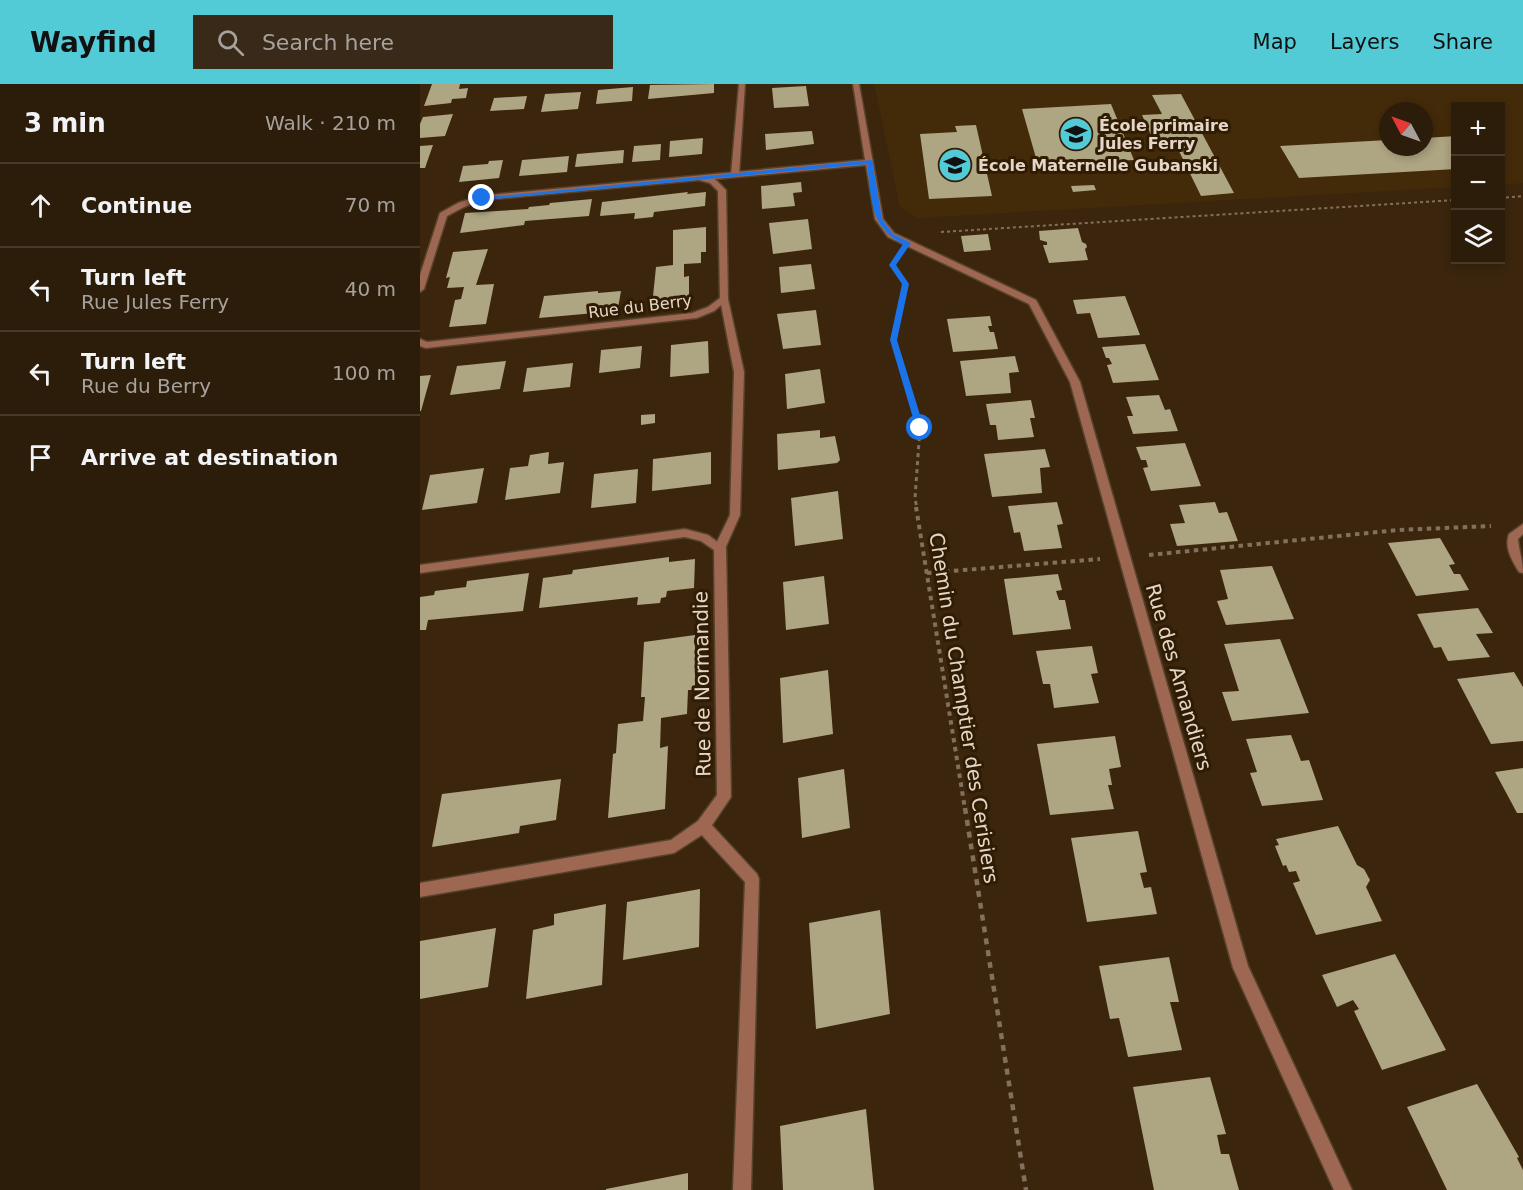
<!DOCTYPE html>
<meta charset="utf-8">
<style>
body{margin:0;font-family:"DejaVu Sans",sans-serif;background:#382918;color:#f1f3f6}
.controls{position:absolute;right:18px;top:18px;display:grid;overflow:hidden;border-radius:0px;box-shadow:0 3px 9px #0003}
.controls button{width:54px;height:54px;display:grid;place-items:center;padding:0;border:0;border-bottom:2px solid #483a2b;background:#2c1c0a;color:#f1f3f6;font:30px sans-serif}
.compass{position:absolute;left:959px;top:18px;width:54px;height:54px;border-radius:50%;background:#2c1c0a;box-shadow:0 3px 9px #0003;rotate:311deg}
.stop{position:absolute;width:18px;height:18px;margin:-14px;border:4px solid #1a73e8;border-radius:50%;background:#fff}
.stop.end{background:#1a73e8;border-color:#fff;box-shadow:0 2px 6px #0008}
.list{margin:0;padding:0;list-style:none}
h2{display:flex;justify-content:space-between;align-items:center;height:78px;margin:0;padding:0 24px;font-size:26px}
h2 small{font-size:20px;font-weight:400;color:#a6a19c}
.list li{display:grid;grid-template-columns:39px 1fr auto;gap:18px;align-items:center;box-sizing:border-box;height:84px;padding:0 24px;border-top:2px solid #483a2b}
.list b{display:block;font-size:22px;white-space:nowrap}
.list p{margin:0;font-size:20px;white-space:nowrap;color:#a6a19c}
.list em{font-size:20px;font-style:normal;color:#a6a19c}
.icon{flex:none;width:33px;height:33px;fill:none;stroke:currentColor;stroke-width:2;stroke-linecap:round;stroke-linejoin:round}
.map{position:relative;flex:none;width:1103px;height:1106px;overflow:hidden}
header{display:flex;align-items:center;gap:36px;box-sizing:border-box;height:84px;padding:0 30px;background:#52cbd7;color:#111}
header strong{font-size:28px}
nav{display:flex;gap:33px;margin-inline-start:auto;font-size:21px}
.search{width:420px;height:54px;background:#382918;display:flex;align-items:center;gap:15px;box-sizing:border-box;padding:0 21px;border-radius:0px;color:#a6a19c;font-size:22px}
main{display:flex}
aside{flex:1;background:#2c1c0a}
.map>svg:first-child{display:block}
</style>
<header>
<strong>Wayfind</strong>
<div class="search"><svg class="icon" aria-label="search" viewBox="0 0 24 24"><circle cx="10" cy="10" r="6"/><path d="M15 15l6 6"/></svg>Search here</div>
<nav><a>Map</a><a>Layers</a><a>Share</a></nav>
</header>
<main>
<aside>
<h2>3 min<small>Walk · 210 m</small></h2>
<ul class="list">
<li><svg class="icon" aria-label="ahead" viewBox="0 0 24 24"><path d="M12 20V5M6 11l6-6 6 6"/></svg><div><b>Continue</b></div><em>70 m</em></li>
<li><svg class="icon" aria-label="left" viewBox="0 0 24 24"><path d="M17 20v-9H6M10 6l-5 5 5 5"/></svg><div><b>Turn left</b><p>Rue Jules Ferry</p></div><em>40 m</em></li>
<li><svg class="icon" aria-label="left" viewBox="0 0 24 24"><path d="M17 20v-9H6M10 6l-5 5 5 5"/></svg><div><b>Turn left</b><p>Rue du Berry</p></div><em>100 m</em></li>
<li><svg class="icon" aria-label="arrive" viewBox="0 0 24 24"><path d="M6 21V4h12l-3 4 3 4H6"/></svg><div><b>Arrive at destination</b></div></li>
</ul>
</aside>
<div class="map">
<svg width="1103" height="1106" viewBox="0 0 1103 1106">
<rect width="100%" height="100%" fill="#3b260d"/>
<path fill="#432a09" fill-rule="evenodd" d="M 454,0 L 1103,0 L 1103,99 L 1081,101 L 1080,22 L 1036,22 L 1035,103 L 497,134 L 480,123 ZM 968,27 L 1004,27 L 1004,63 L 968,63 Z"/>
<path fill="#aea582" d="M 12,0 L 40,0 L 39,5 L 48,4 L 46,14 L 32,15 L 31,19 L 4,22 Z
M 294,0 L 294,9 L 228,15 L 230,1 Z
M 386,2 L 389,22 L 354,24 L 352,4 Z
M 213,3 L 212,17 L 176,20 L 178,6 Z
M 161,8 L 158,25 L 121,28 L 125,10 Z
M 761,10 L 814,109 L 781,112 L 756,61 L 736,62 L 722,31 L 742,30 L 732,11 Z
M 107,12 L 104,25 L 70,27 L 74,14 Z
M 691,20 L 714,76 L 618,81 L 602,25 Z
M 33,30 L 25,52 L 0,54 L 0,40 L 3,33 Z
M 556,41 L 572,112 L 509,115 L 500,50 L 537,48 L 535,42 Z
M 392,47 L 394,60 L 346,66 L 345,50 Z
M 1036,52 L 1036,85 L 879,94 L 860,62 L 968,56 L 968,63 L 1004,63 L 1004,54 Z
M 283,54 L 282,70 L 249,73 L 250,57 Z
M 241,60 L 240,76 L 212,78 L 214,62 Z
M 13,61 L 5,84 L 0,84 L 0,62 Z
M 204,66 L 203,79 L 155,83 L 157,70 Z
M 149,72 L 147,88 L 99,92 L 102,76 Z
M 83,76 L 79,94 L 39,98 L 43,82 L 68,80 L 69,77 Z
M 381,98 L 382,108 L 373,109 L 375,122 L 342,125 L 341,102 Z
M 674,101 L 676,106 L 653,108 L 651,102 Z
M 268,108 L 267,110 L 286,108 L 285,122 L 234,128 L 233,133 L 214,135 L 215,129 L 180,132 L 182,118 Z
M 172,115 L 169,132 L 105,137 L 104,141 L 40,149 L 45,129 L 108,125 L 109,123 L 129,121 L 130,119 Z
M 388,135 L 392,165 L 353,170 L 349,139 Z
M 286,143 L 286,168 L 281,168 L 281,179 L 264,180 L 264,193 L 269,192 L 269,219 L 232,222 L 236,183 L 253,181 L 253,146 Z
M 658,144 L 662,158 L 666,160 L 667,163 L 665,165 L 668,176 L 629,179 L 623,161 L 627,161 L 627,158 L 620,156 L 619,147 Z
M 568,150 L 571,166 L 544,168 L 541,152 Z
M 68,165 L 56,201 L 74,200 L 66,240 L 29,243 L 35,216 L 41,215 L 44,203 L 27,204 L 30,193 L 26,194 L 33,168 Z
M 391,180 L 395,205 L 361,209 L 359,183 Z
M 178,207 L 178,209 L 201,207 L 198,224 L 175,226 L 175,229 L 119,234 L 124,212 Z
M 705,212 L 720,251 L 678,254 L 670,229 L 657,230 L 653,216 Z
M 396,226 L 401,261 L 363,265 L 357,230 Z
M 570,232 L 572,242 L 568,242 L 570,248 L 574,248 L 578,265 L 533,268 L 527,235 Z
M 288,257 L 289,289 L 250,293 L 251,261 Z
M 725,260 L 739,296 L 693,299 L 687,281 L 692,280 L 689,274 L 686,274 L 682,263 Z
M 222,262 L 220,284 L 179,289 L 181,266 Z
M 595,272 L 599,288 L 589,289 L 591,309 L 546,312 L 540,277 Z
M 86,277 L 80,305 L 30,311 L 37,282 Z
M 153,279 L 150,303 L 103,308 L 107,284 Z
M 400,285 L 405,319 L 367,325 L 365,290 Z
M 11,291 L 1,327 L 0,327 L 0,292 Z
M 739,311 L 745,326 L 750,325 L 758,347 L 713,350 L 707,332 L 713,332 L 706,313 Z
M 611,316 L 615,334 L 610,334 L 614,353 L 578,356 L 576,341 L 570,341 L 566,320 Z
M 235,330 L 235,339 L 221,341 L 221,331 Z
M 400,346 L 400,354 L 415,352 L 420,376 L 417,379 L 358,386 L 357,350 Z
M 765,359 L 781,402 L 731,407 L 723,384 L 728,383 L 726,376 L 721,376 L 716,363 Z
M 625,365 L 630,383 L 620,384 L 622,409 L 572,413 L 564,370 Z
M 129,368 L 128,380 L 144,378 L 140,409 L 85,416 L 90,384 L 108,382 L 110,371 Z
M 291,368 L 291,400 L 232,407 L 233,375 Z
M 64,384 L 57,419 L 2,426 L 10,391 Z
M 218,385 L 216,419 L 171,424 L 174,390 Z
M 418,407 L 423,455 L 375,462 L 371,414 Z
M 637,418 L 643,440 L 637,441 L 642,464 L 604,467 L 600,448 L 594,449 L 588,422 Z
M 795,418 L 799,429 L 807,428 L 818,457 L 757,462 L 750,440 L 765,439 L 759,421 Z
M 1020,454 L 1035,480 L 1029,481 L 1034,490 L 1040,490 L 1049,506 L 996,512 L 968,459 Z
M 249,473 L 249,478 L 275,475 L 274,504 L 247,507 L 246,513 L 241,514 L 240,519 L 217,521 L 218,513 L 119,524 L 123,494 L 152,490 L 153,486 Z
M 852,482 L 874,535 L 806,541 L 797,517 L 808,515 L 800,486 Z
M 109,489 L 103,527 L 8,536 L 6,546 L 0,546 L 0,513 L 14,511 L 15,507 L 46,503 L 47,497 Z
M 638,490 L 642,506 L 636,507 L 639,516 L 645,516 L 651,545 L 593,551 L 584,495 Z
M 404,492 L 409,540 L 366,546 L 363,498 Z
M 1058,524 L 1073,549 L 1056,550 L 1070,573 L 1028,577 L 1021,563 L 1014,564 L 997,530 Z
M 275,551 L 275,606 L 268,606 L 267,630 L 241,634 L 240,664 L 248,662 L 245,725 L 188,734 L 193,670 L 196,669 L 198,640 L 223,637 L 225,613 L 221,613 L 224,558 Z
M 860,555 L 889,629 L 812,637 L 802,608 L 819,607 L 804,560 Z
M 672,562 L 678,589 L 671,590 L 679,619 L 634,624 L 630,600 L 623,600 L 616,567 Z
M 408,586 L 413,650 L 363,659 L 360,594 Z
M 1094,588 L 1103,603 L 1103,657 L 1071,660 L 1037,595 Z
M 871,651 L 881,677 L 889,676 L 903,716 L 842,722 L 830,689 L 837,688 L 826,655 Z
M 695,652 L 701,683 L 689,685 L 692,701 L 688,701 L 694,725 L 630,731 L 617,660 Z
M 1103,684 L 1103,729 L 1097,729 L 1075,688 Z
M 424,685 L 430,744 L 382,754 L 378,694 Z
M 141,695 L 136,736 L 100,742 L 99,749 L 12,763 L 22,710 Z
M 918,742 L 937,781 L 944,785 L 950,796 L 946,803 L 962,837 L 896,851 L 873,799 L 880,797 L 876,787 L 869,788 L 866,781 L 863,782 L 855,762 L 859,761 L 856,755 Z
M 718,747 L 727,788 L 720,789 L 724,804 L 731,803 L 737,830 L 667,838 L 651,754 Z
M 280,805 L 279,863 L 203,876 L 207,818 Z
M 186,820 L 182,901 L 106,915 L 113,846 L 134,841 L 134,830 Z
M 460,826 L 470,930 L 396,945 L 389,839 Z
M 76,844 L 68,903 L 0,915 L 0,857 Z
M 975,870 L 1026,966 L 962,986 L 934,927 L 939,925 L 933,916 L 917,923 L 902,891 Z
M 749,873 L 759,918 L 750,918 L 762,966 L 708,973 L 699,934 L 690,935 L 679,882 Z
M 790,993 L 806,1050 L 797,1051 L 801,1070 L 809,1070 L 819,1106 L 734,1106 L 713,1003 Z
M 1057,1000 L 1099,1073 L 1097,1074 L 1103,1086 L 1103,1106 L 1027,1106 L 987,1023 Z
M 446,1025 L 454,1106 L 363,1106 L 360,1042 Z
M 268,1089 L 268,1106 L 186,1106 L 186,1105 Z"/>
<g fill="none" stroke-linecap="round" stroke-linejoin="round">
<g stroke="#56422b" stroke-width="3">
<path id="lane" d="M 319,0 L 325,0 L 319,91 L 315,93 L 311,91 Z
M 304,212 L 308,215 L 324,288 L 320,431 L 304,467 L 300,468 L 294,464 L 310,431 L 314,288 L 300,215 Z
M 283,735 L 288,737 L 337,790 L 339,795 L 331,1106 L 313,1106 L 325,798 L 278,747 L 276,742 L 278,737 Z"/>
</g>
<g stroke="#56422b" stroke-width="3">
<path id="street" d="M 433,0 L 439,0 L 463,135 L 474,149 L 616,216 L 660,298 L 828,882 L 932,1106 L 914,1106 L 813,884 L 650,298 L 609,220 L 468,153 L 455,135 L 446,81 L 295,95 L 306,106 L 308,215 L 294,227 L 277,234 L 6,264 L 0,262 L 0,255 L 7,258 L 272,229 L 288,223 L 300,214 L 298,107 L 290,99 L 279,96 L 63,116 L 44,123 L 27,132 L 4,205 L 0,208 L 0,191 L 20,129 L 38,119 L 59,112 L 445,76 Z
M 1103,440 L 1103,450 L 1098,455 C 1099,467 1103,477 1103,489 L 1099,488 C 1092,476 1084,464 1089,450 Z
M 265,445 L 288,451 L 306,464 L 311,713 L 288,747 L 254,769 L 0,813 L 0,799 L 251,756 L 278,737 L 297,711 L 294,466 L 281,457 L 265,453 L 0,489 L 0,481 Z"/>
</g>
<path stroke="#82705c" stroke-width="2" stroke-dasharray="3 3" stroke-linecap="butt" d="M 1080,114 L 1103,112
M 521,148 L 1036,116
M 475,177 L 472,181 L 477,188"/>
<path stroke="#82705c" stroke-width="3" stroke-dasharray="4 4" stroke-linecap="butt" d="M 476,186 L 486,200 L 473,256 L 500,344 L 495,414 L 497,425"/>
<path stroke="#82705c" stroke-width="4" stroke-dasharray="4.5 4.5" stroke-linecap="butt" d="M 496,423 L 545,725
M 729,471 L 978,446 L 1071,442
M 507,489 L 680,475"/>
<path stroke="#82705c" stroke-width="4.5" stroke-dasharray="6 6" stroke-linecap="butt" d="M 545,724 L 606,1106"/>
<use href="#lane" fill="#9d6752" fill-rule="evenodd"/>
<use href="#street" fill="#9d6752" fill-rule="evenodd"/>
</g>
<path fill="#1a73e8" d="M 452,76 L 462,135 L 473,150 L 491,159 L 476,181 L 489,200 L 477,256 L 504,344 L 500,347 L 496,344 L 470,256 L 482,200 L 469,181 L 483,160 C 449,143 452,114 447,80 L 62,116 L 59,114 Z"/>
<defs>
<g id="school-disc" transform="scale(1.725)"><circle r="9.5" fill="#52cbd7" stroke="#301c03"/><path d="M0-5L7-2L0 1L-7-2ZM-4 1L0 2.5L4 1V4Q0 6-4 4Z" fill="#111"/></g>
</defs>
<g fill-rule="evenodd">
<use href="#school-disc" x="656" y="50"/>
<use href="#school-disc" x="535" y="81"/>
</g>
<g text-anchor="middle" stroke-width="6" stroke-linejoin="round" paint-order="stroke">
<g font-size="16" font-weight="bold" fill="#e4d6c8" stroke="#301c03" text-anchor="start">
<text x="679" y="47">École primaire<tspan x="679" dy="18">Jules Ferry</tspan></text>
<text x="558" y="87">École Maternelle Gubanski</text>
</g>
<g font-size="16" fill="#e4d6c8" stroke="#301c03">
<text transform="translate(220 222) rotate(-7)" y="6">Rue du Berry</text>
</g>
<g font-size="20" fill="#e4d6c8" stroke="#301c03">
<text transform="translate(759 593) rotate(74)" y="7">Rue des Amandiers</text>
<text transform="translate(282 600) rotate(-91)" y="7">Rue de Normandie</text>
<text transform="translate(544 624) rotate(81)" y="7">Chemin du Champtier des Cerisiers</text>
</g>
</g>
</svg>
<div class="controls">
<button>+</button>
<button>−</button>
<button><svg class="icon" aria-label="layers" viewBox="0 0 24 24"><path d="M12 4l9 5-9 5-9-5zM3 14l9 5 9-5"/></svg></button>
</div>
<svg class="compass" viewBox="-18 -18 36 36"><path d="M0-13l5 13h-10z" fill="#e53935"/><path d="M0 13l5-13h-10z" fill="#a6a19c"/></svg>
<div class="stop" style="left:500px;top:344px"></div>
<div class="stop end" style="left:62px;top:114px"></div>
</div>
</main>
